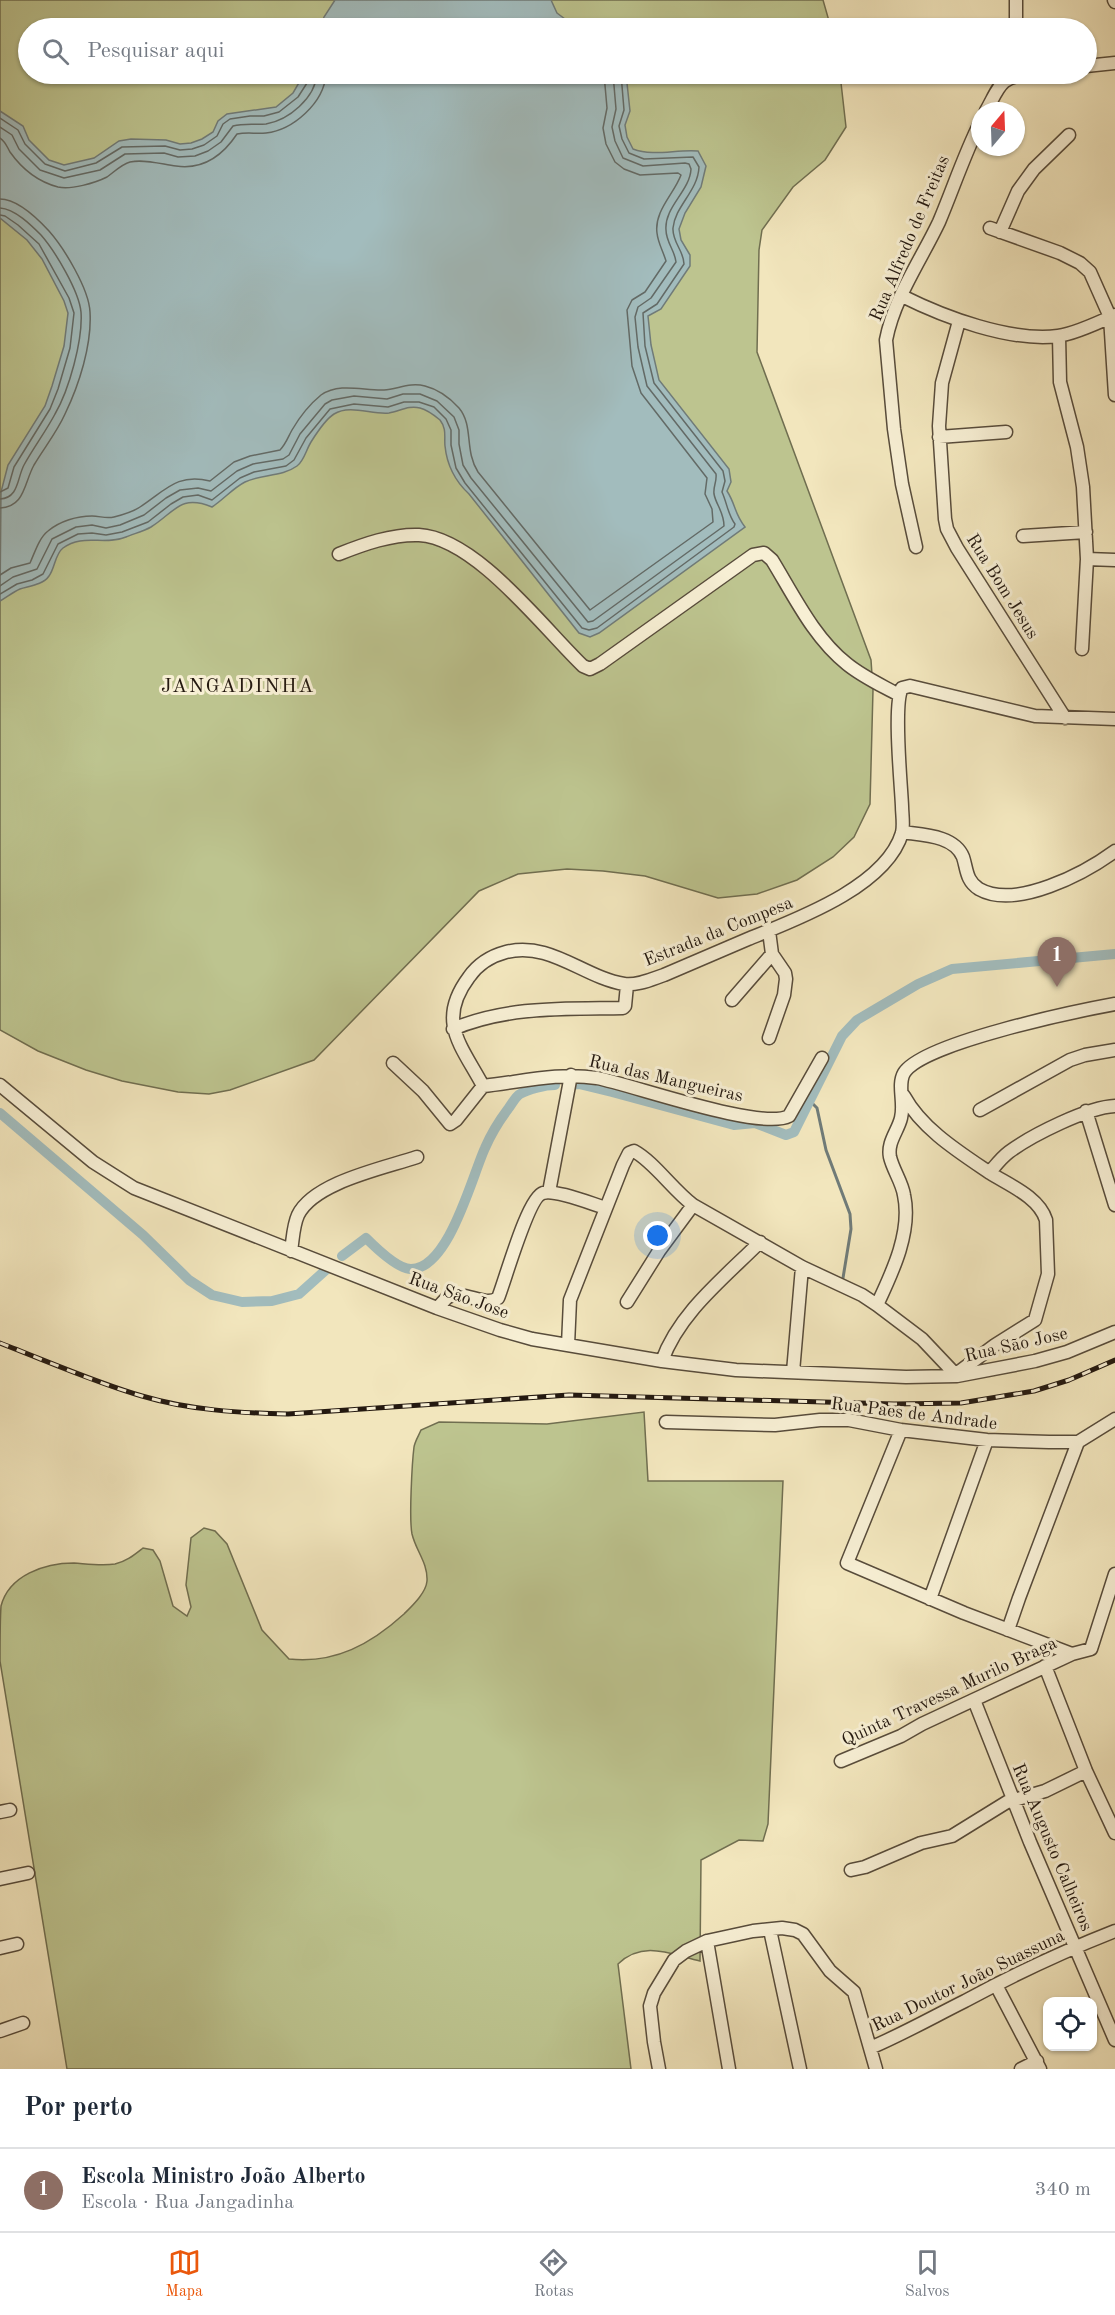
<!DOCTYPE html>
<html lang="pt">
<meta charset="utf-8">
<style>
body{margin:0;font-family:"Old Standard TT",serif;background:#f6f6f7;color:#1f2937}
.controls{position:absolute;right:18px;bottom:18px;display:grid;overflow:hidden;border-radius:12px;box-shadow:0 2px 4px #0004}
.controls button{width:54px;height:54px;display:grid;place-items:center;padding:0;border:0;border-bottom:2px solid #e0e1e3;background:#fff;color:#1f2937;font:30px sans-serif}
.compass{position:absolute;left:971px;top:102px;width:54px;height:54px;border-radius:50%;background:#fff;box-shadow:0 2px 4px #0004;rotate:19deg}
.you{position:absolute;left:658px;top:1236px;width:21px;height:21px;margin:-15px;border:4px solid #fff;border-radius:50%;background:#1a73e8;box-shadow:0 0 0 9px #1a73e833}
.badge{display:grid;place-items:center;width:39px;height:39px;border-radius:50%;background:#ea580c;color:#fff;font-size:20px;font-weight:700}
.pin{position:absolute;translate:-50% -50px;filter:drop-shadow(0 2px 3px #0008)}
.pin::after{content:'';position:absolute;top:32px;width:21px;height:18px;background:inherit;clip-path:polygon(0 0,100% 0,50% 100%)}
.list{margin:0;padding:0;list-style:none}
h2{display:flex;justify-content:space-between;align-items:center;height:78px;margin:0;padding:0 24px;font-size:26px}
h2 small{font-size:20px;font-weight:400;color:#747a83}
.list li{display:grid;grid-template-columns:39px 1fr auto;gap:18px;align-items:center;box-sizing:border-box;height:84px;padding:0 24px;border-top:2px solid #e0e1e3}
.list b{display:block;font-size:22px;white-space:nowrap}
.list p{margin:0;font-size:20px;white-space:nowrap;color:#747a83}
.list em{font-size:20px;font-style:normal;color:#747a83}
.icon{flex:none;width:33px;height:33px;fill:none;stroke:currentColor;stroke-width:2;stroke-linecap:round;stroke-linejoin:round}
.map{position:relative;flex:none;width:1115px;height:2069px;overflow:hidden}
.search{position:absolute;background:#fff;box-shadow:0 2px 4px #0004;left:18px;right:18px;top:18px;height:66px;display:flex;align-items:center;gap:15px;box-sizing:border-box;padding:0 21px;border-radius:33px;color:#747a83;font-size:22px}
.sheet{height:162px;background:#fff}
nav{display:flex;justify-content:space-around;align-items:center;box-sizing:border-box;height:84px;border-top:2px solid #e0e1e3;background:#fff;font-size:16px;color:#747a83}
nav a{display:grid;justify-items:center;gap:3px}
nav .on{color:#ea580c}
.map>svg:first-child{display:block}
</style>
<div class="map">
<svg width="1115" height="2069" viewBox="0 0 1115 2069">
<rect width="100%" height="100%" fill="#f2e6bd"/>
<filter id="stains"><feTurbulence type="fractalNoise" baseFrequency=".00333" numOctaves="4"/><feColorMatrix values="0 0 0 0 .2 0 0 0 0 .09 0 0 0 0 .02 0 0 0 .5 -.17"/></filter>
<radialGradient id="worn" r=".72"><stop offset=".6" stop-color="#630" stop-opacity="0"/><stop offset="1" stop-color="#630" stop-opacity=".3"/></radialGradient>
<path fill="#bdc48f" stroke="#706e50" stroke-width="1.5" d="M 0,0 L 823,0 L 831,28 L 28,28 L 28,74 L 840,74 L 846,127 L 825,160 L 793,187 L 762,230 L 759,250 L 757,352 L 871,660 L 873,690 L 870,804 L 854,837 L 833,857 L 797,880 L 757,894 L 718,898 L 645,876 L 603,871 L 567,869 L 518,874 L 479,891 L 314,1060 L 230,1090 L 209,1094 L 178,1092 L 122,1081 L 86,1070 L 38,1051 L 0,1030 Z
M 644,1412 L 648,1481 L 783,1481 L 768,1824 L 763,1841 L 739,1840 L 701,1860 L 700,1961 C 670,1954 643,1940 618,1964 L 631,2069 L 67,2069 L 0,1661 C 0,1645 0,1622 1,1606 C 9,1575 45,1563 74,1563 C 88,1564 102,1566 115,1564 C 127,1561 134,1555 143,1548 L 153,1550 L 160,1561 L 173,1606 L 187,1616 L 191,1607 L 186,1585 L 191,1538 L 204,1528 L 215,1531 L 227,1544 L 262,1630 L 289,1659 C 335,1664 371,1644 404,1614 C 412,1606 426,1593 427,1581 C 428,1563 416,1551 412,1534 C 409,1519 412,1463 414,1447 C 415,1441 419,1435 421,1430 L 439,1422 L 547,1424 Z"/>
<path fill="#a2bcbd" stroke="#707b78" stroke-width="1.5" d="M 335,0 L 551,0 L 557,13 L 577,28 L 320,28 L 324,17 Z
M 304,74 L 626,74 L 630,111 L 625,125 L 627,137 L 633,149 C 654,157 676,149 698,151 L 706,166 L 701,187 L 685,213 L 679,229 L 681,240 L 690,255 L 690,266 L 661,309 L 648,316 L 651,345 L 659,380 L 729,469 L 731,482 L 727,491 C 736,505 734,513 745,527 L 599,633 L 590,637 L 579,633 L 469,494 C 455,481 447,466 445,446 C 444,437 447,429 440,420 C 434,415 428,410 420,408 C 409,405 400,411 389,413 C 372,415 350,404 334,414 C 326,419 316,434 311,442 C 306,450 304,461 297,466 C 282,477 261,474 245,482 C 233,488 223,500 212,507 C 180,494 175,512 151,527 C 144,531 133,534 126,537 C 104,546 83,533 63,548 C 55,554 55,568 49,576 C 43,585 29,586 20,589 C 13,592 7,597 0,601 L 1,492 L 8,465 L 45,406 L 52,386 L 64,346 L 68,313 L 64,301 L 42,259 L 27,240 L 0,218 L 0,111 L 23,126 L 29,140 L 49,160 L 64,165 L 94,158 L 119,141 L 131,139 L 166,140 L 180,144 L 191,143 L 202,139 L 213,132 L 218,121 L 227,114 L 276,107 L 293,93 Z"/>
<g fill="none" stroke-linecap="round" stroke-linejoin="round">
<path stroke="#636a66" stroke-width="1.5" d="M 0,118 L 18,130 L 25,144 L 45,164 L 65,171 L 96,163 L 122,147 L 165,146 L 180,150 L 192,149 L 204,145 L 217,136 L 223,124 L 230,119 L 250,116 L 264,116 L 279,112 L 298,97 L 307,83 L 309,74
M 0,127 L 12,135 L 19,149 L 40,170 L 64,178 L 100,170 L 125,154 L 164,153 L 178,157 L 195,156 L 208,151 L 221,142 L 233,126 C 244,123 255,125 266,124 C 289,120 315,98 317,74
M 0,138 C 6,142 7,147 10,152 C 22,169 39,182 58,187 C 71,190 95,183 107,177 C 114,172 122,164 130,162 C 145,159 161,164 176,166 C 203,170 223,155 237,134 C 247,132 256,134 266,133 C 293,130 324,103 326,74
M 0,199 C 18,199 37,218 49,231 C 64,248 89,289 90,312 C 92,345 79,385 65,414 C 57,432 44,448 34,465 C 24,483 25,507 0,508
M 0,208 C 15,209 31,225 41,235 C 55,251 79,291 81,312 C 83,340 69,390 55,414 C 46,431 34,447 24,465 C 17,478 19,498 0,499
M 0,215 L 5,216 L 18,225 L 39,244 L 69,298 L 74,313 L 70,348 L 58,389 L 50,409 L 14,467 L 8,488 L 0,492
M 0,575 L 11,568 L 30,563 C 35,552 39,538 48,531 C 60,521 77,516 92,516 C 100,516 106,519 114,517 C 122,515 134,511 140,507 C 166,490 177,473 210,481 L 234,462 L 250,456 L 280,450 C 286,444 288,437 292,430 C 299,418 310,404 321,395 C 340,382 364,391 384,390 C 398,389 410,382 425,386 C 437,389 450,398 459,408 C 474,426 464,450 478,472 L 590,610 L 713,522 L 712,509 L 705,494 L 707,478 L 641,393 L 632,366 L 627,310 L 632,300 L 645,292 L 666,261 C 663,251 658,243 657,233 C 654,211 674,194 681,175 L 678,173 L 640,175 L 624,169 L 615,162 L 606,144 L 603,128 L 607,108 L 604,74
M 0,586 L 13,577 L 37,569 L 52,539 L 76,527 L 92,525 L 106,528 L 120,525 L 144,515 L 166,498 L 180,490 L 198,488 L 211,491 L 237,471 L 253,464 L 283,459 L 289,455 L 300,434 L 325,404 L 332,400 L 354,396 L 387,399 L 403,394 L 420,394 L 437,401 L 454,417 L 459,430 L 459,444 L 463,465 L 471,478 L 588,622 L 593,621 L 724,526 C 724,512 716,505 714,494 C 713,486 717,482 716,474 L 647,386 L 638,347 L 635,317 L 638,307 L 651,298 L 676,262 C 675,251 666,242 666,230 C 664,207 690,191 691,169 L 689,164 L 685,163 L 643,166 L 623,158 L 615,141 L 612,127 L 616,109 L 613,74
M 0,594 L 17,584 L 32,580 L 43,574 L 58,544 L 78,534 L 92,533 L 106,535 L 122,532 L 148,522 L 171,504 L 183,497 L 198,495 L 212,500 L 240,478 L 254,472 L 286,466 L 294,460 L 306,438 L 330,409 L 354,404 L 388,407 L 404,402 L 419,402 L 434,407 L 446,419 L 451,430 L 451,445 L 456,468 L 465,483 L 582,628 L 589,630 L 597,628 L 734,527 L 735,524 C 728,515 727,503 722,492 L 725,481 L 723,471 L 654,383 L 645,346 L 643,313 L 657,304 L 684,264 C 684,251 672,242 673,228 C 675,206 698,191 699,167 L 693,157 L 644,159 L 629,153 L 622,139 L 619,126 L 624,110 L 621,74"/>
<path stroke="#707b78" stroke-width="3" d="M 809,1100 L 817,1108 L 826,1150 L 850,1214 L 851,1229 L 843,1278"/>
<path stroke="#a2bcbd" stroke-width="10" d="M 571,1085 L 579,1084 L 612,1092 L 734,1125 L 755,1123 L 786,1135 L 794,1132 L 842,1036 L 857,1020 L 918,984 L 952,969 L 1115,954
M 0,1113 L 143,1235 L 189,1280 L 212,1295 L 242,1302 L 272,1301 L 299,1294 L 328,1268
M 342,1256 L 366,1238 C 375,1247 398,1269 411,1269 C 449,1269 472,1176 485,1148 C 491,1134 499,1121 508,1109 C 512,1104 515,1097 520,1094 C 529,1089 545,1085 555,1085"/>
<g stroke="#584c3b" stroke-width="15">
<path id="minor" d="M 1114,0 L 1115,2
M 1016,28 L 1016,0
M 1086,66 L 1115,63
M 986,111 C 1000,86 999,77 1029,74
M 990,228 L 1060,253 L 1080,263 L 1090,272 L 1110,317 L 1115,395
M 1000,232 L 1018,191 L 1034,169 L 1069,135
M 902,296 C 944,317 1010,342 1058,336 C 1074,334 1100,322 1115,315
M 959,321 L 942,383 L 939,426 L 945,519 L 947,529 L 957,548 L 1065,718
M 1059,336 L 1060,382 L 1077,447 L 1083,487 L 1087,559 L 1082,649
M 939,437 L 1006,432
M 1023,536 L 1086,532
M 916,547 L 902,484 L 894,429 L 886,340 C 894,298 921,260 939,222 C 953,189 964,155 980,123
M 339,554 C 364,544 392,534 419,535 C 476,538 544,629 583,666 L 590,669 L 600,664 L 753,555 L 764,553 L 772,560 C 794,596 814,638 847,664 C 863,677 881,685 899,695
M 1087,559 L 1115,560
M 902,832 C 922,835 954,835 963,857 C 967,869 966,881 979,889 C 1016,910 1085,873 1115,851
M 732,1000 L 772,954
M 453,1029 C 507,1006 565,1009 623,1008 L 625,1006 L 627,985
M 769,1038 L 784,995 L 786,979 L 785,973 L 772,954 L 769,931
M 393,1063 L 423,1091 L 450,1124 L 456,1120 L 483,1086 C 521,1082 558,1072 597,1078 C 633,1085 761,1131 789,1116 L 822,1058
M 0,1085 L 93,1162 L 134,1188 L 437,1308 L 500,1330 L 532,1339 L 662,1361 L 736,1370 L 906,1377 L 957,1376 L 1035,1361 L 1067,1352 L 1115,1332
M 483,1086 C 461,1045 436,1021 469,977 C 478,964 491,956 506,952 C 550,941 583,977 624,984 C 637,986 652,979 664,975 C 692,963 720,951 748,939 C 795,920 886,887 902,833 C 904,825 902,814 902,806 C 901,783 893,704 902,688 L 910,686 L 1035,716 L 1115,719
M 904,1096 C 922,1129 959,1152 990,1173 C 1009,1185 1039,1197 1046,1220 L 1048,1274 L 1035,1320 L 995,1345 L 956,1374
M 980,1110 L 1070,1060 L 1085,1055 L 1115,1050
M 1086,1111 L 1115,1205
M 990,1172 C 996,1165 1001,1158 1009,1152 C 1032,1135 1088,1107 1115,1106
M 549,1192 L 571,1075
M 291,1251 C 293,1239 293,1226 298,1215 C 314,1182 385,1168 417,1157
M 627,1302 L 659,1251 L 693,1205
M 877,1305 C 892,1273 912,1232 904,1195 C 902,1182 893,1170 890,1157 C 887,1142 898,1131 901,1118 C 905,1103 897,1085 904,1073 C 922,1043 1077,1011 1115,1004
M 437,1308 C 441,1305 444,1300 448,1297 C 464,1289 484,1308 498,1298 C 505,1281 528,1197 543,1193 C 555,1189 592,1204 606,1208
M 568,1345 L 570,1300 L 623,1165 L 629,1153 L 634,1151 C 654,1162 672,1189 693,1205 L 802,1267 L 862,1295 L 877,1305 L 922,1339 L 957,1376
M 662,1361 C 679,1313 724,1278 760,1242
M 793,1372 L 802,1267
M 666,1422 L 775,1425 L 820,1420 L 849,1420 L 901,1430 L 987,1440 L 1049,1442 L 1078,1442 L 1115,1419
M 901,1430 L 847,1563 L 964,1613 L 1072,1654
M 930,1599 L 987,1440
M 1008,1630 L 1019,1598 L 1078,1442
M 1045,1666 L 1086,1771 L 1115,1833
M 974,1700 L 1030,1842 L 1115,2040
M 841,1761 L 901,1736 L 922,1724 L 1072,1654 L 1091,1649 L 1115,1574
M 0,1812 L 10,1810
M 851,1870 L 865,1867 L 921,1843 L 952,1836 L 1007,1802 L 1045,1791 L 1086,1771
M 0,1879 L 28,1873
M 770,1930 L 800,2069
M 707,1941 L 729,2069
M 0,1948 L 17,1944
M 996,1985 L 1040,2069
M 0,2031 L 23,2023
M 870,2048 C 903,2034 933,2017 965,2001 C 1013,1975 1064,1951 1115,1931
M 659,2069 L 654,2042 L 650,2006 L 654,1993 L 674,1960 L 686,1951 L 707,1941 L 753,1931 L 782,1928 L 795,1930 L 803,1934 L 830,1971 L 854,1992 L 876,2069
M 1021,2069 L 1037,2061"/>
</g>
<use href="#minor" stroke="#f7efd4" stroke-width="12"/>
<g stroke="#241910" stroke-width="5">
<path id="rail" d="M 0,1343 C 47,1361 94,1382 142,1396 C 189,1410 239,1413 288,1414 L 569,1395 L 894,1404 L 961,1403 L 1034,1391 L 1069,1380 L 1115,1360"/>
</g>
<use href="#rail" stroke="#f7efd4" stroke-width="3" stroke-dasharray="9" stroke-linecap="butt"/>
</g>
<g text-anchor="middle" stroke-width="6" stroke-linejoin="round" paint-order="stroke">
<g font-size="18" fill="#241910" stroke="#f7efd4">
<text transform="translate(909 238) rotate(-67)" y="6">Rua Alfredo de Freitas</text>
<text transform="translate(1003 586) rotate(58)" y="6">Rua Bom Jesus</text>
<text transform="translate(718 931) rotate(-22)" y="6">Estrada da Compesa</text>
<text transform="translate(666 1078) rotate(13)" y="6">Rua das Mangueiras</text>
<text transform="translate(459 1295) rotate(20)" y="6">Rua São Jose</text>
<text transform="translate(1016 1344) rotate(-13)" y="6">Rua São Jose</text>
<text transform="translate(914 1413) rotate(7)" y="6">Rua Paes de Andrade</text>
<text transform="translate(949 1691) rotate(-25)" y="6">Quinta Travessa Murilo Braga</text>
<text transform="translate(1053 1847) rotate(67)" y="6">Rua Augusto Calheiros</text>
<text transform="translate(968 1980) rotate(-26)" y="6">Rua Doutor João Suassuna</text>
</g>
<g font-size="20" letter-spacing="1.5" fill="#241910" stroke="#f7efd4">
<text x="238" y="692">JANGADINHA</text>
</g>
</g>
<rect width="100%" height="100%" filter="url(#stains)"/>
<rect width="100%" height="100%" fill="url(#worn)"/>
</svg>
<div class="controls">
<button><svg class="icon" aria-label="locate" viewBox="0 0 24 24"><circle cx="12" cy="12" r="6"/><path d="M12 2v4M12 18v4M2 12h4M18 12h4"/></svg></button>
</div>
<svg class="compass" viewBox="-18 -18 36 36"><path d="M0-13l5 13h-10z" fill="#e53935"/><path d="M0 13l5-13h-10z" fill="#747a83"/></svg>
<div class="you"></div>
<div class="pin badge" style="left:1057px;top:987px;background:#8d6e63">1</div>
<div class="search"><svg class="icon" aria-label="search" viewBox="0 0 24 24"><circle cx="10" cy="10" r="6"/><path d="M15 15l6 6"/></svg>Pesquisar aqui</div>
</div>
<section class="sheet">
<h2>Por perto<small></small></h2>
<ul class="list">
<li><span class="badge" style="background:#8d6e63">1</span><div><b>Escola Ministro João Alberto</b><p>Escola · Rua Jangadinha</p></div><em>340 m</em></li>
</ul>
</section>
<nav>
<a class="on"><svg class="icon" aria-label="map" viewBox="0 0 24 24"><path d="M3 6l6-2 6 2 6-2v14l-6 2-6-2-6 2zM9 4v14M15 6v14"/></svg>Mapa</a>
<a><svg class="icon" aria-label="directions" viewBox="0 0 24 24"><path d="M12 3l9 9-9 9-9-9zM9 14v-3h6M13 9l2 2-2 2"/></svg>Rotas</a>
<a><svg class="icon" aria-label="saved" viewBox="0 0 24 24"><path d="M7 4h10v16l-5-4-5 4z"/></svg>Salvos</a>
</nav>
